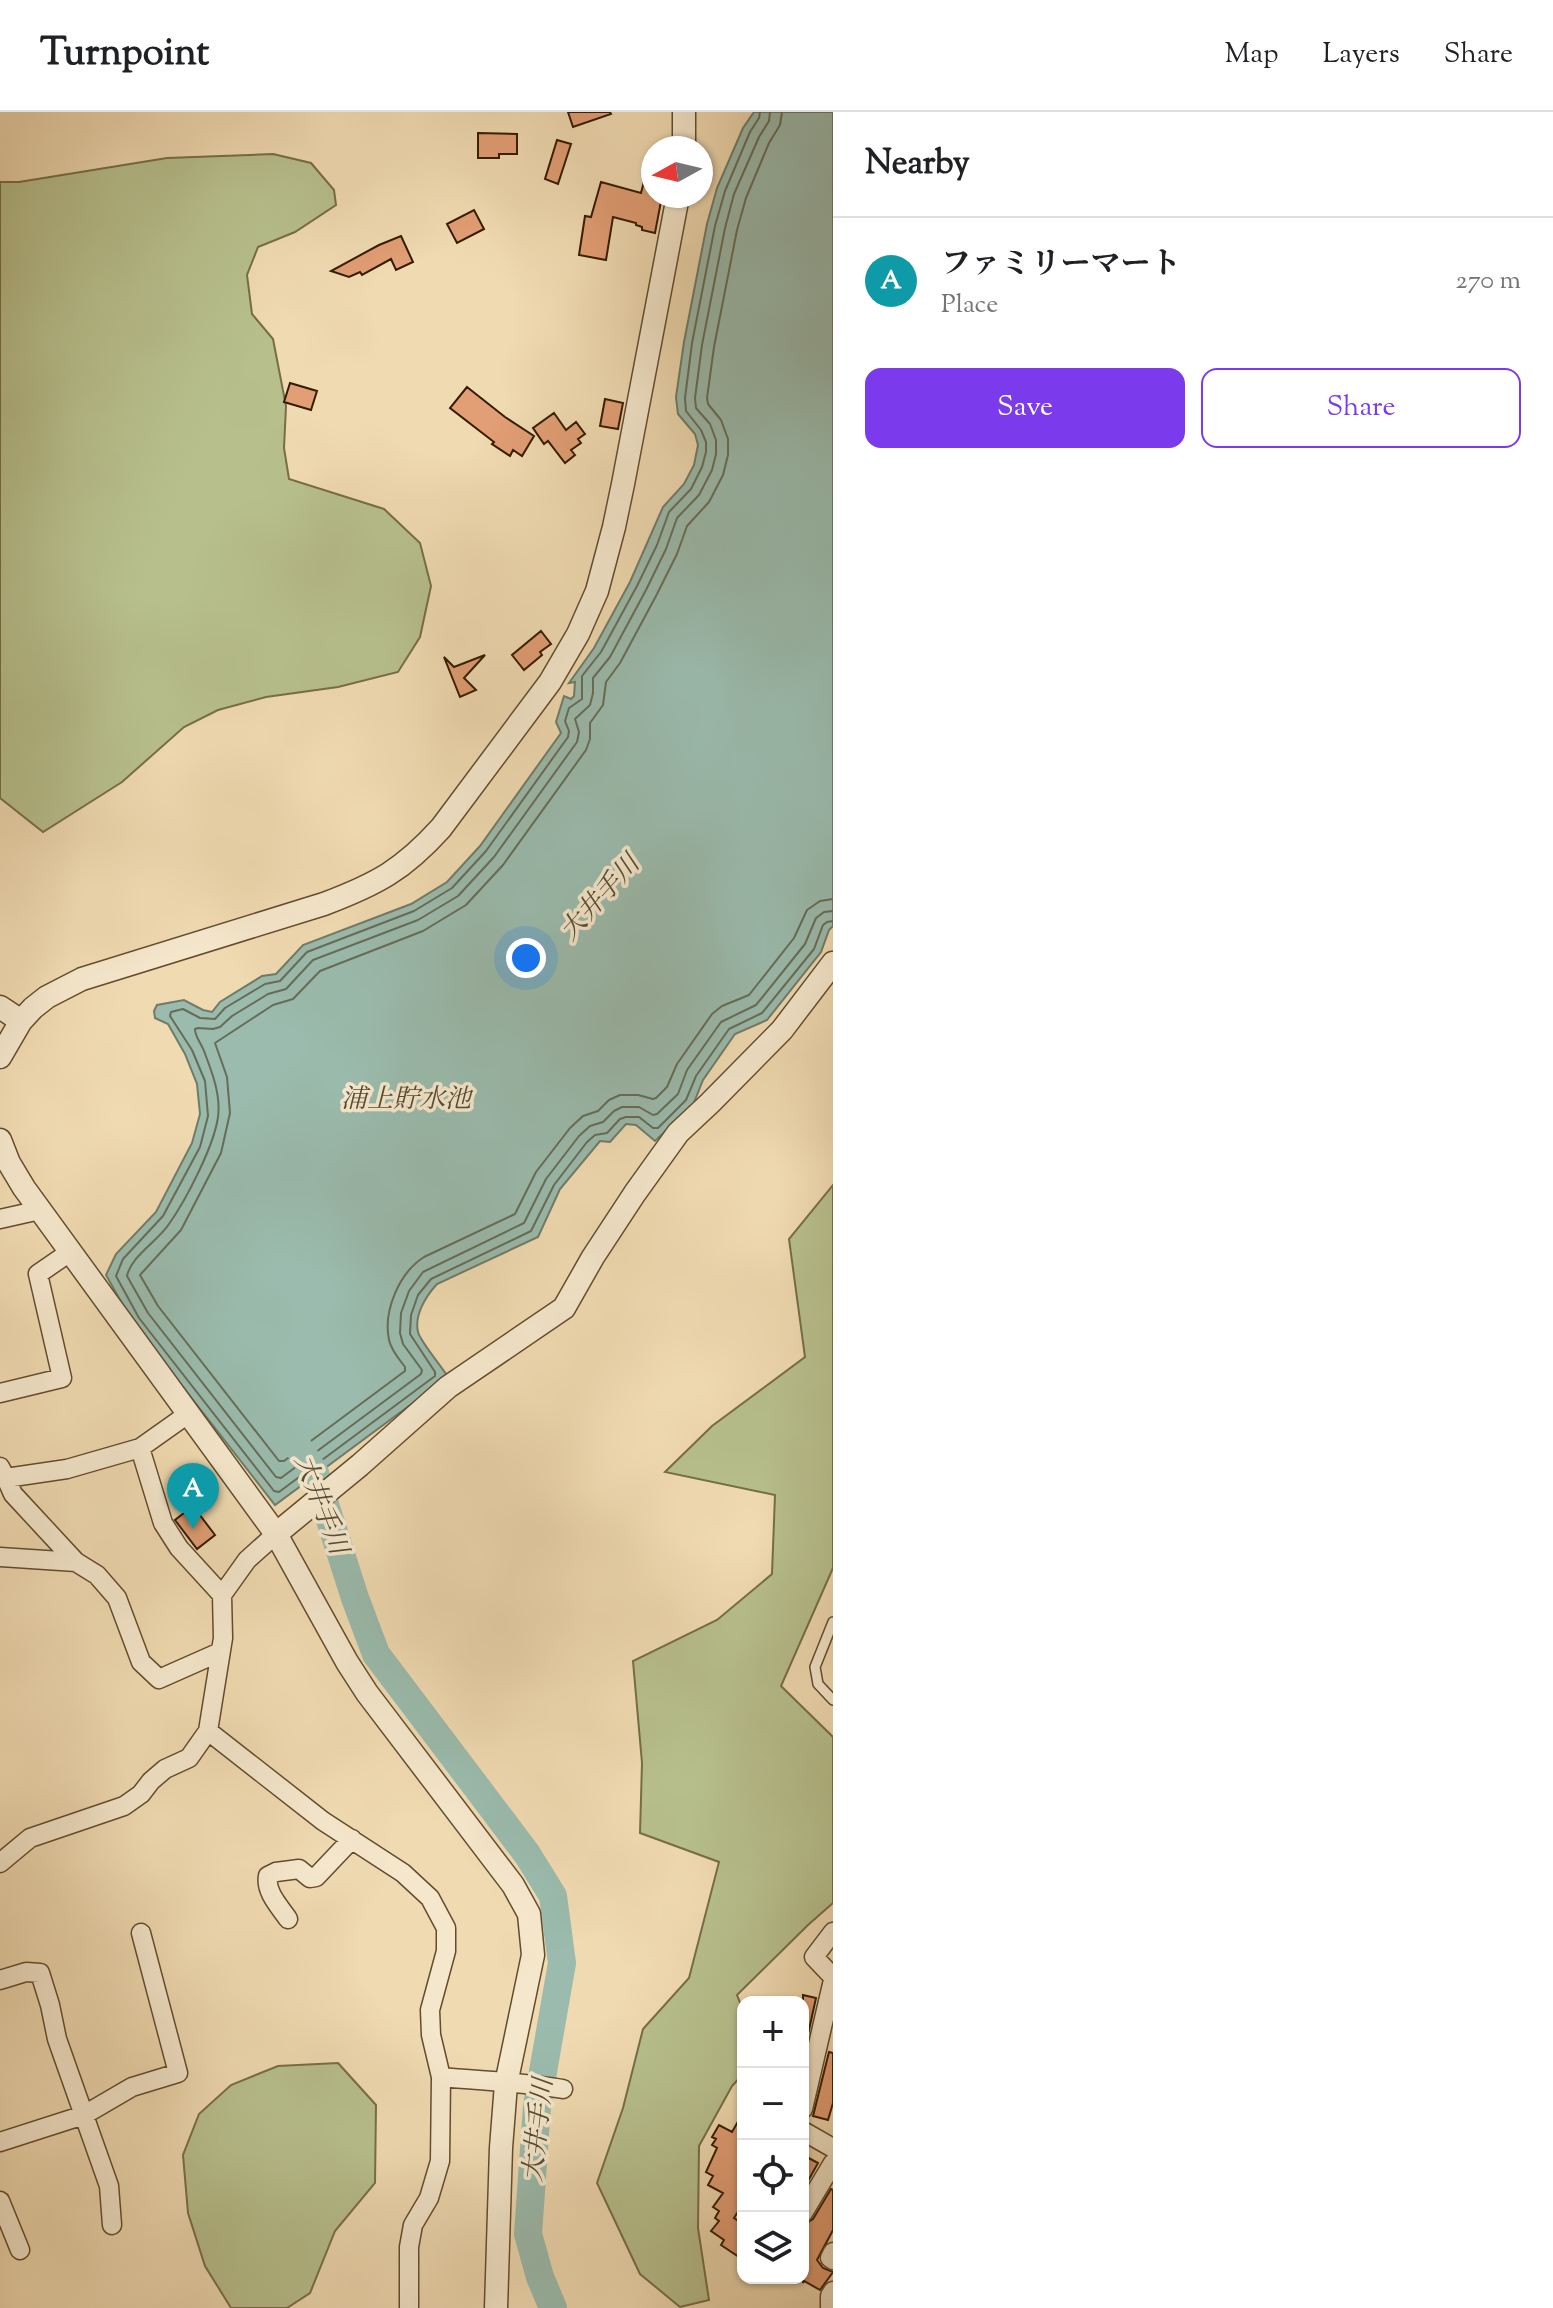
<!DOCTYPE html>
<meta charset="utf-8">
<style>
body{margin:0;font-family:"Sorts Mill Goudy","Noto Serif JP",serif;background:#f2f2f2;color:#202124}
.controls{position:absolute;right:24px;bottom:24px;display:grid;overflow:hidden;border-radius:16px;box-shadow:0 2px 6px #0004}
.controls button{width:72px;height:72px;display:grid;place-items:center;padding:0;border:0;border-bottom:2px solid #e0e0e0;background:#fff;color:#202124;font:40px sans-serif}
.compass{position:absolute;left:641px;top:24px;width:72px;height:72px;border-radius:50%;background:#fff;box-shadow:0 2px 6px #0004;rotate:262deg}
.you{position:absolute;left:526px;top:846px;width:28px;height:28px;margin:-20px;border:6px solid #fff;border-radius:50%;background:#1a73e8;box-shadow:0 0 0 12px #1a73e833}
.badge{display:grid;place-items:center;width:52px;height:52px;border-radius:50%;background:#7c3aed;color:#fff;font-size:26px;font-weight:700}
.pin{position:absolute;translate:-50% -66px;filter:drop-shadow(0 2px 4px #0008)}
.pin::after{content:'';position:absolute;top:42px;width:28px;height:24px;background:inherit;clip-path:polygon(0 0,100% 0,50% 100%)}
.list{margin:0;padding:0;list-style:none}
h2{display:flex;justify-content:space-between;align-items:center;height:104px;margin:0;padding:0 32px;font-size:34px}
h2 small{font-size:26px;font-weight:400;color:#757577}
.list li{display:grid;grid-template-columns:52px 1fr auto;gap:24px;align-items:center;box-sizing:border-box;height:128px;padding:0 32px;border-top:2px solid #e0e0e0}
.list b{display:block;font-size:30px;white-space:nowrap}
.list p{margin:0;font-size:26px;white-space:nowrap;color:#757577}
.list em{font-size:26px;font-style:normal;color:#757577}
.actions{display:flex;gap:16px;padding:24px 32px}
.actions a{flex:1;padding:18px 0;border:2px solid #7c3aed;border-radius:16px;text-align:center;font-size:28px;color:#7c3aed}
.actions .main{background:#7c3aed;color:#fff}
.icon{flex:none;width:44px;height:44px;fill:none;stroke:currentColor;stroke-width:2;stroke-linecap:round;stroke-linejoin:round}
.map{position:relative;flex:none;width:833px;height:2196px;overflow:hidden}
header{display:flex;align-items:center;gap:48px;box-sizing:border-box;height:112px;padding:0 40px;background:#fff;border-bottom:2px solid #e0e0e0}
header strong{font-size:38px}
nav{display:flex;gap:44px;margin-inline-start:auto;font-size:28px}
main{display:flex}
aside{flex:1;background:#fff}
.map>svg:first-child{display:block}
</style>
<header>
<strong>Turnpoint</strong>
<nav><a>Map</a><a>Layers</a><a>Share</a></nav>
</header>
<main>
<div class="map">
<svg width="833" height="2196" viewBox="0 0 833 2196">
<rect width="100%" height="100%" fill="#f0dab1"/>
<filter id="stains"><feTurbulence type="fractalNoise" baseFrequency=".0025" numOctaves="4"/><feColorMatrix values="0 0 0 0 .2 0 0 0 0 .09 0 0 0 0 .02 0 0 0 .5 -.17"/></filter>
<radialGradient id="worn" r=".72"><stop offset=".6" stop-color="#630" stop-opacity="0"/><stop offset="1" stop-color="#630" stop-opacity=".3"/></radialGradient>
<path fill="#b7c08d" stroke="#766e47" stroke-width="2" d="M 273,42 L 311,51 L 334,78 L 336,93 L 295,120 L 258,135 L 247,163 L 252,202 L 273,227 L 279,258 L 286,294 L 284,336 L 289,367 L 384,397 L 420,431 L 431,474 L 420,525 L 398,560 L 338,575 L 266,585 L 218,598 L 184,615 L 122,670 L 43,720 L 0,686 L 0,70 L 19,70 L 167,46 Z
M 833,1073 L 833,1456 L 781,1574 L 833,1625 L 833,1791 L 808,1813 L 737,1883 L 743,1898 L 743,1962 L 732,1974 L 699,2034 L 698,2116 L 709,2188 L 680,2195 L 640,2162 L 597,2071 L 623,1996 L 643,1917 L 689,1866 L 719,1750 L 640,1721 L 642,1651 L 633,1549 L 717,1508 L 772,1462 L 775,1383 L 665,1360 L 712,1314 L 805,1245 L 789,1127 Z
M 338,1951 L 376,1993 L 375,2071 L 335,2119 L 310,2181 L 287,2196 L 231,2196 L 205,2154 L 188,2101 L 183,2043 L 199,2002 L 231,1973 L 278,1954 Z"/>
<path fill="#9abbad" stroke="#717b68" stroke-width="2" d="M 754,0 L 833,0 L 833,814 L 829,818 L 821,840 L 767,908 L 735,922 L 703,968 L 693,993 L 655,1029 L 636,1013 L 626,1012 L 610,1030 L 600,1029 L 560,1077 L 538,1125 L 437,1172 C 426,1184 414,1203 418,1220 C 420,1229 442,1255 448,1265 L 275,1393 L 133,1211 L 106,1163 L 116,1142 L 156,1100 L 192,1031 L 200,1002 L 197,972 L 185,942 L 168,912 L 155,906 L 154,899 L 157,893 L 184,888 L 203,898 L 212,900 L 220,890 L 262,864 L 276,862 L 303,833 L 411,792 L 447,770 L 480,734 L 561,621 L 556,610 L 564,584 L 571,587 L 574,584 L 575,570 L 569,571 L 594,536 L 630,470 L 663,395 L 684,372 L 694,353 L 698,333 L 695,322 L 678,302 L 676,285 L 684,230 L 707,112 L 717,76 L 743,16 Z"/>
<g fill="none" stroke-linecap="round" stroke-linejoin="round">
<path stroke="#676c57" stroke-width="2" d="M 760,0 L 759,6 L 750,20 L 725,79 L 715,114 L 692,231 L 685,286 L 686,299 L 701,318 L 706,330 L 706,340 L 702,355 L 691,377 L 669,400 L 657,433 L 637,474 L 601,540 L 582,564 L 582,587 L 569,596 L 565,609 L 569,619 L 568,625 L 486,739 L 452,776 L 414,799 L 307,840 L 280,869 L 265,872 L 225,896 L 215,907 L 200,906 L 183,897 L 171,900 L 170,904 L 192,938 L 205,969 L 208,1004 L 200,1035 L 163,1104 L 123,1147 L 116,1164 L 139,1206 L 274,1379 L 279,1380 L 435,1264 L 435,1260 L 410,1222 L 411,1203 L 418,1183 L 431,1167 L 531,1119 L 554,1073 L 587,1030 L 595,1023 L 607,1021 L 620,1007 L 626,1005 L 639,1005 L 653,1016 L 658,1016 L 686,988 L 696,964 L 729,917 L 762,901 L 814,837 L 823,813 L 827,810 L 833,809
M 770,0 L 769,9 L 759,25 L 734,82 L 725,116 L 702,233 L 695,286 L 696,296 L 710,312 L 716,328 L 716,342 L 712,358 L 699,383 L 677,406 L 666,437 L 646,478 L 610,545 L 593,566 L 593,581 L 590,593 L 575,607 L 579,620 L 577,630 L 494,745 L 458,784 L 418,808 L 313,848 L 286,877 L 268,882 L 232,904 L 220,915 L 213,917 L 198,916 L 195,917 C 195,925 201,931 204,939 C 212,960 221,983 218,1005 C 214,1034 186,1088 169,1112 C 158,1129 131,1144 127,1164 L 148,1201 L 276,1365 L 281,1366 L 421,1262 L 422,1258 L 403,1232 L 400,1221 L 401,1201 L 409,1179 L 423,1160 L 524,1111 L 546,1067 L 579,1024 L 590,1014 L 603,1010 L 614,999 L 622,995 L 639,995 L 653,1003 L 657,1002 L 678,982 L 687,958 L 721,910 L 756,893 L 805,832 L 816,806 L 824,800 L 833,799
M 782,0 L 780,13 L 769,31 L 746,86 L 737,118 L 714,235 L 707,286 L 708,292 L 721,308 L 728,327 L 728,343 L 723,363 L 709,390 L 687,414 L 677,442 L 656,484 L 620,551 L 606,570 L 603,593 L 590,611 L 590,627 L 586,638 L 503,753 L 466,793 L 423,819 L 320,859 L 293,887 L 273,893 L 215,931 L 227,965 L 230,1001 L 221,1041 L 181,1118 L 140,1163 L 158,1194 L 279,1349 L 284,1349 L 405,1259 L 405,1255 C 399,1247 391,1238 389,1228 C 383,1199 399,1161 424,1145 L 515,1102 L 536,1060 L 570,1016 L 583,1004 L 598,999 L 609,988 L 620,983 L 638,983 L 653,987 L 656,986 L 667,975 L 677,952 L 712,902 L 722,894 L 749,883 L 794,826 L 807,798 L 820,789 L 833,787"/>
<path stroke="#9abbad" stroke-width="28" d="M 295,1330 L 315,1361 L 355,1486 L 376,1542 L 527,1742 L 553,1784 L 562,1851 L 537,1994 L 528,2122 L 540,2165 L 553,2196"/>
</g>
<path fill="#e29e74" stroke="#341c01" stroke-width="2" d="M 568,0 L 610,0 L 611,2 L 573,15 Z
M 478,21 L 517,22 L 517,42 L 499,42 L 499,46 L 478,46 Z
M 557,28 L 571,32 L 558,72 L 545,67 Z
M 648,54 L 653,54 L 653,84 L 662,84 L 655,121 L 642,118 L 642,115 L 636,113 L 636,111 L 613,105 L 606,148 L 579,143 L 585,104 L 591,105 L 601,70 L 641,81 Z
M 474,98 L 484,117 L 457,131 L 447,112 Z
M 401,124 L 413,150 L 396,158 L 391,147 L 362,163 L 360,160 L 349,165 L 331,159 L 379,133 Z
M 290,271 L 317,279 L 311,298 L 284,290 Z
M 467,275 L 505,305 L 534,324 L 522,344 L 513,338 L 510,344 L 492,332 L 494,330 L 450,296 Z
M 605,287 L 623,291 L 618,317 L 600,314 Z
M 554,301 L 566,318 L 576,310 L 585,322 L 578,327 L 581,331 L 571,338 L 575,343 L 565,351 L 548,329 L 544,332 L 533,316 Z
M 541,519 L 551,532 L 540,540 L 542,543 L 524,558 L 512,543 Z
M 485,543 L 464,566 L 476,578 L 460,585 L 444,545 L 454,555 Z
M 193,1394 L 215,1423 L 197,1437 L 175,1408 Z
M 803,1883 L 816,1886 L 807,1927 L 803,1927 Z
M 829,1940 L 833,1941 L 833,1991 L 828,2008 L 813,2004 Z
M 743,2001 L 743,2092 L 734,2106 L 743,2112 L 743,2138 L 739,2145 L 721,2133 L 724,2128 L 711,2119 L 719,2109 L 715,2106 L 719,2099 L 713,2095 L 723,2081 L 708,2073 L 713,2064 L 706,2060 L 717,2036 L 712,2033 L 716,2027 L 712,2025 L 719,2013 L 732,2020 Z
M 803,2043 L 818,2051 L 803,2078 Z
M 831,2077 L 833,2078 L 833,2118 L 817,2148 L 823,2156 L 833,2160 L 820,2178 L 804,2169 L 803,2171 L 803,2113 L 813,2107 Z"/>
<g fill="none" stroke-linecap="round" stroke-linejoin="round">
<g stroke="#634c2d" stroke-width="12">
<path id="service" d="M 833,1510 L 815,1555 L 818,1572 L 833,1588"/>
</g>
<g stroke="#634c2d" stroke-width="21">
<path id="minor" d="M 0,1107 L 40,1098
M 0,1281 L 62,1266 L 38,1162 L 70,1140
M 140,1336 L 163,1411 L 179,1436 L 222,1483
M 0,1355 L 6,1366 L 67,1357 L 140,1336 L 188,1302
M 6,1366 L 13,1382 L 76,1450 L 97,1463 L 117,1486 L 141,1550 L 159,1567 L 220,1540
M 0,1445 L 76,1450
M 208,1619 L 323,1709 L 403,1761 L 430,1786 L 446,1816 L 446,1839 L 430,1898 L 431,1923 L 441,1965 L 440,2049 L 429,2086 L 413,2113 L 409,2135 L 409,2196
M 0,1751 L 30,1726 L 124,1694 L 141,1682 L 151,1669 L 165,1657 L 189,1646 L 208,1619 L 223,1526 L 222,1483 L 247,1448 L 276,1422
M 288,1807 C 280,1795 265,1780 268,1764 L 276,1760 L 299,1757 L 310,1766 L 316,1765 L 352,1727
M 833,1820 L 814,1845 L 833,1865
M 0,1868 L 26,1860 L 40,1861 L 50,1893 L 57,1927 L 109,2074 L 112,2113
M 441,1965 C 482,1969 523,1970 563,1977
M 803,1997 L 833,1868
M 803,2019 L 833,2036
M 0,2030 L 84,2003 L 132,1975 L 178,1961 L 141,1821
M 0,2089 L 20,2138
M 803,2101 L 833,2051
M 833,2140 L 830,2146 L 833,2148
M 830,2196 L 830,2184 L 833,2179"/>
</g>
<g stroke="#634c2d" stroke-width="25">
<path id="tertiary" d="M 684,36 L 684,0
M 0,895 L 21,909
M 0,945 L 21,909 L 33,896 L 47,885 L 82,867 L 324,792 C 377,772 403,758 441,716 L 550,570 L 578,522 L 597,479 L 614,415 L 623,372 L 678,84
M 0,1028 L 9,1051 L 24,1076 L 276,1422 L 347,1550 L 367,1581 L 513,1773 L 529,1802 L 533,1843 L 506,1972 L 501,2036 L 496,2196
M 276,1422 L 360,1353 L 448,1275 L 564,1196 L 593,1145 L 635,1081 L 678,1021 L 710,991 L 782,918 L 833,851"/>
</g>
<use href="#service" stroke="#f5e7cc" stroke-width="9"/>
<use href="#minor" stroke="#f5e7cc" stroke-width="18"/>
<use href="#tertiary" stroke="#f5e7cc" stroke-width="22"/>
</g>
<g text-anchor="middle" stroke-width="7" stroke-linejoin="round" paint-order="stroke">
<g font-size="26" font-style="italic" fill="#534c35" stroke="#f5e7cc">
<text transform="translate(599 785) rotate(-48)" y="9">大井手川</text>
<text x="406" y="995">浦上貯水池</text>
<text transform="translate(322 1392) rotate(69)" y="9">大井手川</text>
<text transform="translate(537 2018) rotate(-84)" y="9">大井手川</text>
</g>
</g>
<rect width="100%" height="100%" filter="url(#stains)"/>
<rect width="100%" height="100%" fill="url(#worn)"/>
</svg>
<div class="controls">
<button>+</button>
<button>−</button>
<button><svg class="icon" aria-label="locate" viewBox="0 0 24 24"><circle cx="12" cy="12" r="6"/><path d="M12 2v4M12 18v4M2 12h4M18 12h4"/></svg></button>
<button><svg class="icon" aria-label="layers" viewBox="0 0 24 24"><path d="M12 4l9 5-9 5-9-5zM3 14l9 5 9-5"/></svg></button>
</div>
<svg class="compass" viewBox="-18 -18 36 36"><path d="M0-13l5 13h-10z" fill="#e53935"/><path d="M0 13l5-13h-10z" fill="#757577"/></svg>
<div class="you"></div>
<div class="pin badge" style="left:193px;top:1417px;background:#0f9aa8">A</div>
</div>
<aside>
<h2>Nearby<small></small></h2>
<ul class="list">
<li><span class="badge" style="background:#0f9aa8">A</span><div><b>ファミリーマート</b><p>Place</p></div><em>270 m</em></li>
</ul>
<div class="actions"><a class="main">Save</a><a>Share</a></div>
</aside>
</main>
